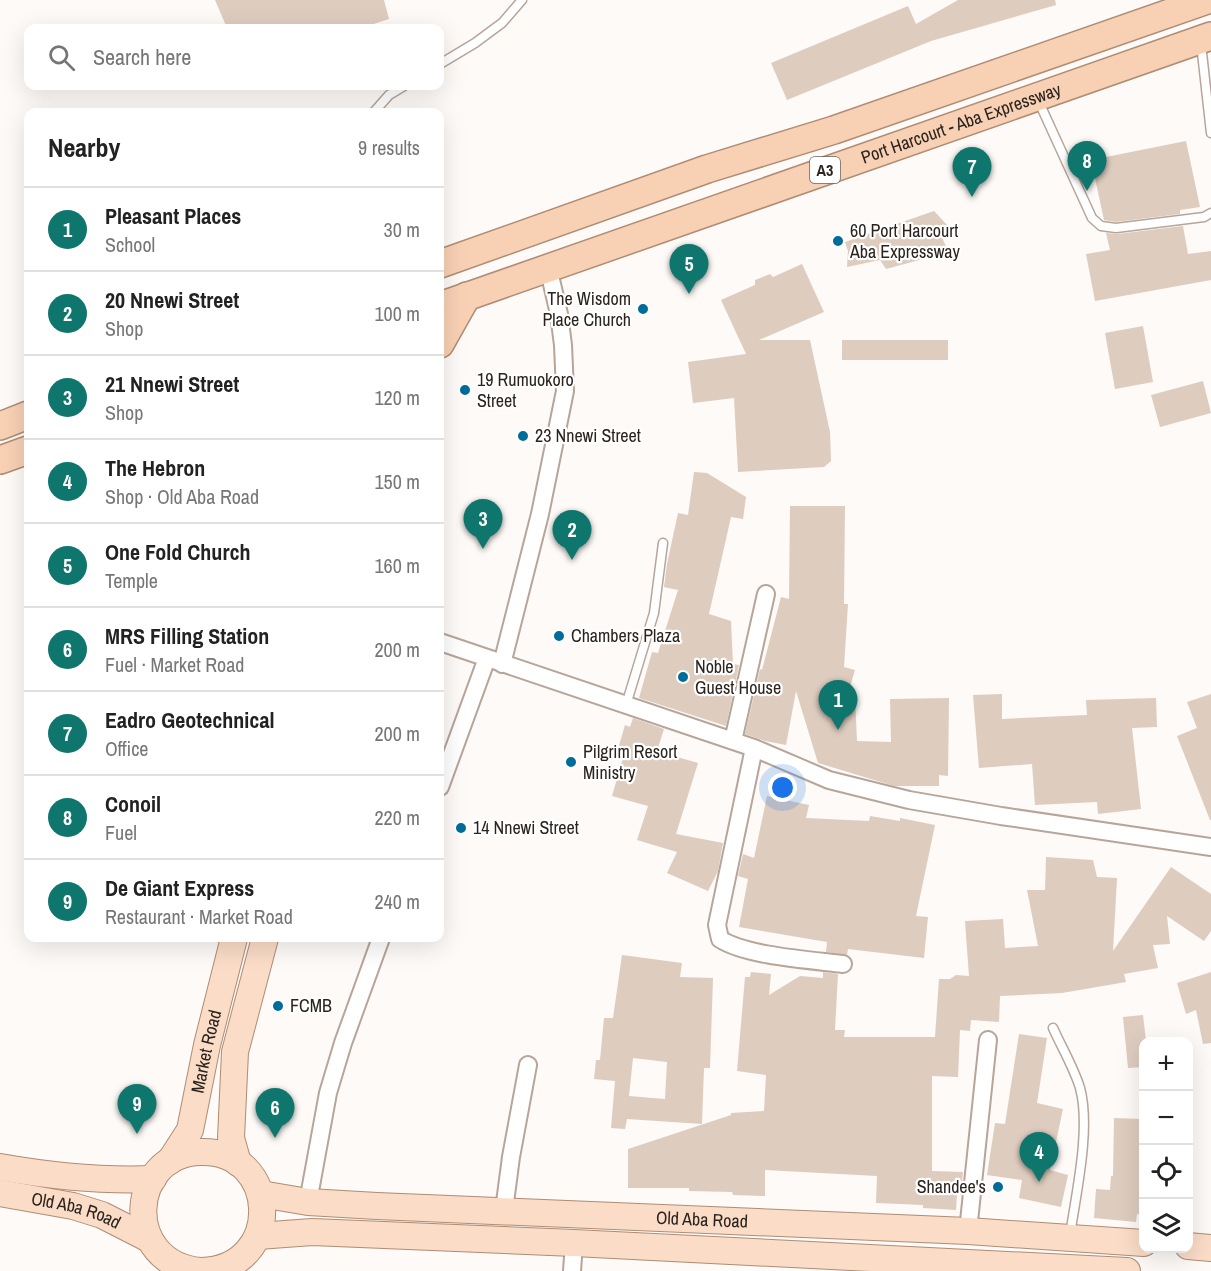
<!DOCTYPE html>
<meta charset="utf-8">
<style>
body{margin:0;font-family:"Archivo Narrow",sans-serif;background:#f2f2f2;color:#222}
.controls{position:absolute;right:18px;bottom:18px;display:grid;overflow:hidden;border-radius:12px;box-shadow:0 6px 24px #0002}
.controls button{width:54px;height:54px;display:grid;place-items:center;padding:0;border:0;border-bottom:2px solid #e0e0e0;background:#fff;color:#222;font:30px sans-serif}
.you{position:absolute;left:783px;top:788px;width:21px;height:21px;margin:-15px;border:4px solid #fff;border-radius:50%;background:#1a73e8;box-shadow:0 0 0 9px #1a73e833}
.badge{display:grid;place-items:center;width:39px;height:39px;border-radius:50%;background:#0f766e;color:#fff;font-size:20px;font-weight:700}
.pin{position:absolute;translate:-50% -50px;filter:drop-shadow(0 2px 3px #0008)}
.pin::after{content:'';position:absolute;top:32px;width:21px;height:18px;background:inherit;clip-path:polygon(0 0,100% 0,50% 100%)}
.list{margin:0;padding:0;list-style:none}
h2{display:flex;justify-content:space-between;align-items:center;height:78px;margin:0;padding:0 24px;font-size:26px}
h2 small{font-size:20px;font-weight:400;color:#767676}
.list li{display:grid;grid-template-columns:39px 1fr auto;gap:18px;align-items:center;box-sizing:border-box;height:84px;padding:0 24px;border-top:2px solid #e0e0e0}
.list b{display:block;font-size:22px;white-space:nowrap}
.list p{margin:0;font-size:20px;white-space:nowrap;color:#767676}
.list em{font-size:20px;font-style:normal;color:#767676}
.icon{flex:none;width:33px;height:33px;fill:none;stroke:currentColor;stroke-width:2;stroke-linecap:round;stroke-linejoin:round}
.map{position:relative;flex:none;width:1211px;height:1271px;overflow:hidden}
.search{position:absolute;background:#fff;box-shadow:0 6px 24px #0002;left:24px;top:24px;width:420px;height:66px;display:flex;align-items:center;gap:15px;box-sizing:border-box;padding:0 21px;border-radius:12px;color:#767676;font-size:22px}
.panel{position:absolute;background:#fff;box-shadow:0 6px 24px #0002;left:24px;top:108px;width:420px;height:834px;border-radius:12px}
.map>svg:first-child{display:block}
</style>
<div class="map">
<svg width="1211" height="1271" viewBox="0 0 1211 1271">
<rect width="100%" height="100%" fill="#fdfaf7"/>
<path fill="#deccbf" fill-rule="evenodd" d="M 215,0 L 384,0 L 389,19 L 361,28 L 227,28 Z
M 958,0 L 1055,0 L 1056,5 L 931,41 L 787,100 L 771,63 L 908,6 L 916,24 Z
M 1186,141 L 1200,207 L 1180,210 L 1180,214 L 1116,222 L 1104,220 L 1091,160 Z
M 934,211 L 949,227 L 943,240 L 949,252 L 886,269 L 880,260 L 847,267 L 848,251 L 845,242 Z
M 1183,226 L 1188,254 L 1211,251 L 1211,280 L 1095,301 L 1086,254 L 1110,250 L 1106,233 L 1117,234 Z
M 802,264 L 824,312 L 759,340 L 810,340 L 830,432 L 831,461 L 824,467 L 738,472 L 734,398 L 693,403 L 688,362 L 746,354 L 721,300 L 755,285 L 755,280 L 770,274 L 773,277 Z
M 1143,326 L 1153,382 L 1115,389 L 1105,333 Z
M 842,340 L 948,340 L 948,360 L 842,360 Z
M 1203,381 L 1211,413 L 1160,427 L 1151,395 Z
M 694,472 L 707,473 L 746,497 L 743,519 L 731,517 L 709,614 L 731,621 L 733,664 L 739,665 L 726,726 L 639,698 L 652,652 L 658,653 L 678,590 L 664,587 L 667,564 L 678,513 L 688,515 Z
M 790,506 L 845,506 L 844,604 L 848,604 L 844,667 L 855,670 L 847,697 L 855,696 L 857,741 L 891,742 L 890,699 L 949,698 L 948,776 L 939,775 L 939,786 L 894,786 L 818,763 L 796,691 L 786,745 L 765,741 L 745,734 L 760,669 L 762,670 L 781,597 L 789,599 Z
M 1002,694 L 1002,719 L 1087,715 L 1086,700 L 1156,698 L 1157,727 L 1132,728 L 1141,809 L 1098,814 L 1097,802 L 1035,805 L 1032,764 L 979,768 L 973,695 Z
M 1211,694 L 1211,820 L 1210,820 L 1177,736 L 1197,728 L 1187,702 Z
M 633,718 L 664,729 L 657,751 L 698,763 L 676,834 L 723,843 L 718,871 L 708,891 L 667,873 L 677,852 L 637,840 L 648,806 L 612,796 L 625,751 L 618,749 L 625,725 L 630,727 Z
M 767,796 L 809,805 L 806,818 L 869,821 L 870,816 L 900,821 L 900,818 L 935,825 L 916,916 L 928,917 L 924,958 L 848,949 L 847,955 L 826,952 L 827,942 L 739,927 L 748,879 L 738,876 L 743,854 L 754,858 Z
M 1046,857 L 1093,860 L 1097,877 L 1117,878 L 1113,951 L 1171,867 L 1211,894 L 1211,931 L 1204,941 L 1167,916 L 1170,944 L 1153,945 L 1158,968 L 1124,974 L 1126,982 L 1062,993 L 1000,996 L 999,1022 L 971,1020 L 970,1031 L 960,1030 L 958,1077 L 932,1076 L 932,1171 L 963,1172 L 961,1195 L 957,1194 L 956,1210 L 923,1208 L 923,1205 L 876,1203 L 877,1176 L 765,1170 L 765,1196 L 733,1195 L 732,1192 L 689,1191 L 689,1188 L 628,1188 L 628,1149 L 731,1115 L 731,1113 L 764,1111 L 766,1075 L 737,1071 L 745,977 L 750,977 L 751,972 L 771,974 L 769,995 L 800,976 L 823,978 L 823,972 L 838,974 L 835,1030 L 845,1030 L 844,1037 L 935,1037 L 939,979 L 950,979 L 956,975 L 969,976 L 965,921 L 1003,919 L 1005,948 L 1038,946 L 1027,890 L 1045,890 Z
M 622,955 L 682,963 L 680,977 L 713,978 L 710,1068 L 704,1068 L 702,1124 L 627,1119 L 625,1129 L 611,1128 L 615,1081 L 594,1079 L 596,1060 L 600,1060 L 604,1018 L 613,1018 ZM 633,1058 L 667,1062 L 665,1099 L 629,1096 Z
M 1211,972 L 1211,1043 L 1203,1044 L 1196,1010 L 1186,1014 L 1177,983 Z
M 1143,1015 L 1146,1041 L 1143,1041 L 1143,1067 L 1128,1068 L 1123,1017 Z
M 1019,1034 L 1047,1038 L 1037,1103 L 1063,1109 L 1050,1170 L 1068,1175 L 1061,1207 L 1019,1198 L 1022,1180 L 987,1175 L 995,1123 L 1005,1124 Z
M 1114,1118 L 1141,1119 L 1140,1193 L 1143,1193 L 1143,1215 L 1137,1214 L 1136,1222 L 1094,1218 L 1096,1189 L 1110,1190 L 1111,1176 L 1113,1176 Z"/>
<g fill="none" stroke-linecap="round" stroke-linejoin="round">
<g stroke="#b7a599" stroke-width="11">
<path id="service" d="M 1201,44 L 1211,133
M 440,64 L 475,43 L 502,23 L 522,0
M 1038,100 L 1092,218 L 1101,226 L 1116,228 L 1204,217 L 1211,213
M 374,112 L 389,95 L 404,86
M 626,705 L 654,613 L 663,543
M 1053,1028 C 1062,1048 1074,1068 1080,1088 C 1091,1128 1076,1194 1070,1235"/>
</g>
<g stroke="#b7a599" stroke-width="20">
<path id="minor" d="M 440,642 L 754,748 L 829,780 L 909,800 L 1001,816 L 1211,847
M 502,664 L 540,514 L 565,391 L 563,345 L 559,314 L 548,267
M 733,741 L 766,594
M 754,748 L 717,925 L 720,939 C 746,956 810,960 843,964
M 440,787 L 487,658
M 308,1202 L 328,1093 L 343,1043 L 381,938
M 504,1210 L 511,1157 L 528,1065
M 968,1231 L 988,1040
M 572,1271 L 574,1243"/>
</g>
<g stroke="#af8c74" stroke-width="28">
<g id="primary">
<path id="s1" d="M 170,1161 L 190,1130 L 207,1045 L 234,938"/>
<path d="M 238,1163 L 231,1138 L 235,1052 L 265,938"/>
<path d="M 0,1167 C 51,1176 101,1181 153,1179"/>
<path id="s2" d="M 0,1193 L 73,1206 L 102,1215 L 149,1239"/>
<path id="s3" d="M 261,1194 L 308,1202 L 377,1206 L 968,1231 L 1144,1243"/>
<path d="M 258,1236 L 312,1232 L 574,1243 L 1127,1271"/>
<path d="M 1188,1246 L 1211,1248"/>
<path d="M 200,1271 C 121,1263 128,1154 200,1152 C 280,1149 285,1268 202,1271"/>
</g>
</g>
<g stroke="#af8c74" stroke-width="30">
<g id="trunk">
<path d="M 440,264 L 707,169 L 834,130 L 1207,0"/>
<path id="s4" d="M 440,306 L 1211,36"/>
<path d="M 440,344 L 467,296"/>
<path d="M 0,426 L 28,415"/>
<path d="M 0,460 L 28,450"/>
</g>
</g>
<use href="#service" stroke="#fff" stroke-width="8"/>
<use href="#minor" stroke="#fff" stroke-width="16"/>
<use href="#primary" stroke="#fadcc7" stroke-width="26"/>
<use href="#trunk" stroke="#f8d0b4" stroke-width="27"/>
</g>
<g fill="#006c99" stroke="#fff" stroke-width="2">
<circle cx="838" cy="241" r="6"/>
<circle cx="643" cy="309" r="6"/>
<circle cx="465" cy="390" r="6"/>
<circle cx="523" cy="436" r="6"/>
<circle cx="559" cy="636" r="6"/>
<circle cx="683" cy="677" r="6"/>
<circle cx="571" cy="762" r="6"/>
<circle cx="461" cy="828" r="6"/>
<circle cx="278" cy="1006" r="6"/>
<circle cx="998" cy="1187" r="6"/>
</g>
<g text-anchor="middle" stroke-width="4.5" stroke-linejoin="round" paint-order="stroke">
<rect fill="#fff" stroke="#6a6562" stroke-width="1.5" x="810" y="157" width="30" height="26" rx="4.5"/>
<g font-size="16" font-weight="bold" fill="#2a231e">
<text x="825" y="176">A3</text>
</g>
<g font-size="18" fill="#2a231e" stroke="#fff">
<text dy="6" stroke="none"><textPath href="#s4" startOffset="552">Port Harcourt - Aba Expressway</textPath></text>
<text dy="6" stroke="none"><textPath href="#s1" startOffset="117">Market Road</textPath></text>
<text dy="6" stroke="none"><textPath href="#s2" startOffset="78">Old Aba Road</textPath></text>
<text dy="6" stroke="none"><textPath href="#s3" startOffset="442">Old Aba Road</textPath></text>
</g>
<g font-size="18" fill="#2a231e" stroke="#fff" text-anchor="start">
<text x="850" y="237">60 Port Harcourt<tspan x="850" dy="21">Aba Expressway</tspan></text>
<text x="631" y="305" text-anchor="end">The Wisdom<tspan x="631" dy="21">Place Church</tspan></text>
<text x="477" y="386">19 Rumuokoro<tspan x="477" dy="21">Street</tspan></text>
<text x="535" y="442">23 Nnewi Street</text>
<text x="571" y="642">Chambers Plaza</text>
<text x="695" y="673">Noble<tspan x="695" dy="21">Guest House</tspan></text>
<text x="583" y="758">Pilgrim Resort<tspan x="583" dy="21">Ministry</tspan></text>
<text x="473" y="834">14 Nnewi Street</text>
<text x="290" y="1012">FCMB</text>
<text x="986" y="1193" text-anchor="end">Shandee's</text>
</g>
</g>
</svg>
<div class="controls">
<button>+</button>
<button>−</button>
<button><svg class="icon" aria-label="locate" viewBox="0 0 24 24"><circle cx="12" cy="12" r="6"/><path d="M12 2v4M12 18v4M2 12h4M18 12h4"/></svg></button>
<button><svg class="icon" aria-label="layers" viewBox="0 0 24 24"><path d="M12 4l9 5-9 5-9-5zM3 14l9 5 9-5"/></svg></button>
</div>
<div class="you"></div>
<div class="pin badge" style="left:838px;top:730px">1</div>
<div class="pin badge" style="left:572px;top:560px">2</div>
<div class="pin badge" style="left:483px;top:549px">3</div>
<div class="pin badge" style="left:1039px;top:1182px">4</div>
<div class="pin badge" style="left:689px;top:294px">5</div>
<div class="pin badge" style="left:275px;top:1138px">6</div>
<div class="pin badge" style="left:972px;top:197px">7</div>
<div class="pin badge" style="left:1087px;top:191px">8</div>
<div class="pin badge" style="left:137px;top:1134px">9</div>
<div class="search"><svg class="icon" aria-label="search" viewBox="0 0 24 24"><circle cx="10" cy="10" r="6"/><path d="M15 15l6 6"/></svg>Search here</div>
<section class="panel">
<h2>Nearby<small>9 results</small></h2>
<ul class="list">
<li><span class="badge">1</span><div><b>Pleasant Places</b><p>School</p></div><em>30 m</em></li>
<li><span class="badge">2</span><div><b>20 Nnewi Street</b><p>Shop</p></div><em>100 m</em></li>
<li><span class="badge">3</span><div><b>21 Nnewi Street</b><p>Shop</p></div><em>120 m</em></li>
<li><span class="badge">4</span><div><b>The Hebron</b><p>Shop · Old Aba Road</p></div><em>150 m</em></li>
<li><span class="badge">5</span><div><b>One Fold Church</b><p>Temple</p></div><em>160 m</em></li>
<li><span class="badge">6</span><div><b>MRS Filling Station</b><p>Fuel · Market Road</p></div><em>200 m</em></li>
<li><span class="badge">7</span><div><b>Eadro Geotechnical</b><p>Office</p></div><em>200 m</em></li>
<li><span class="badge">8</span><div><b>Conoil</b><p>Fuel</p></div><em>220 m</em></li>
<li><span class="badge">9</span><div><b>De Giant Express</b><p>Restaurant · Market Road</p></div><em>240 m</em></li>
</ul>
</section>
</div>
